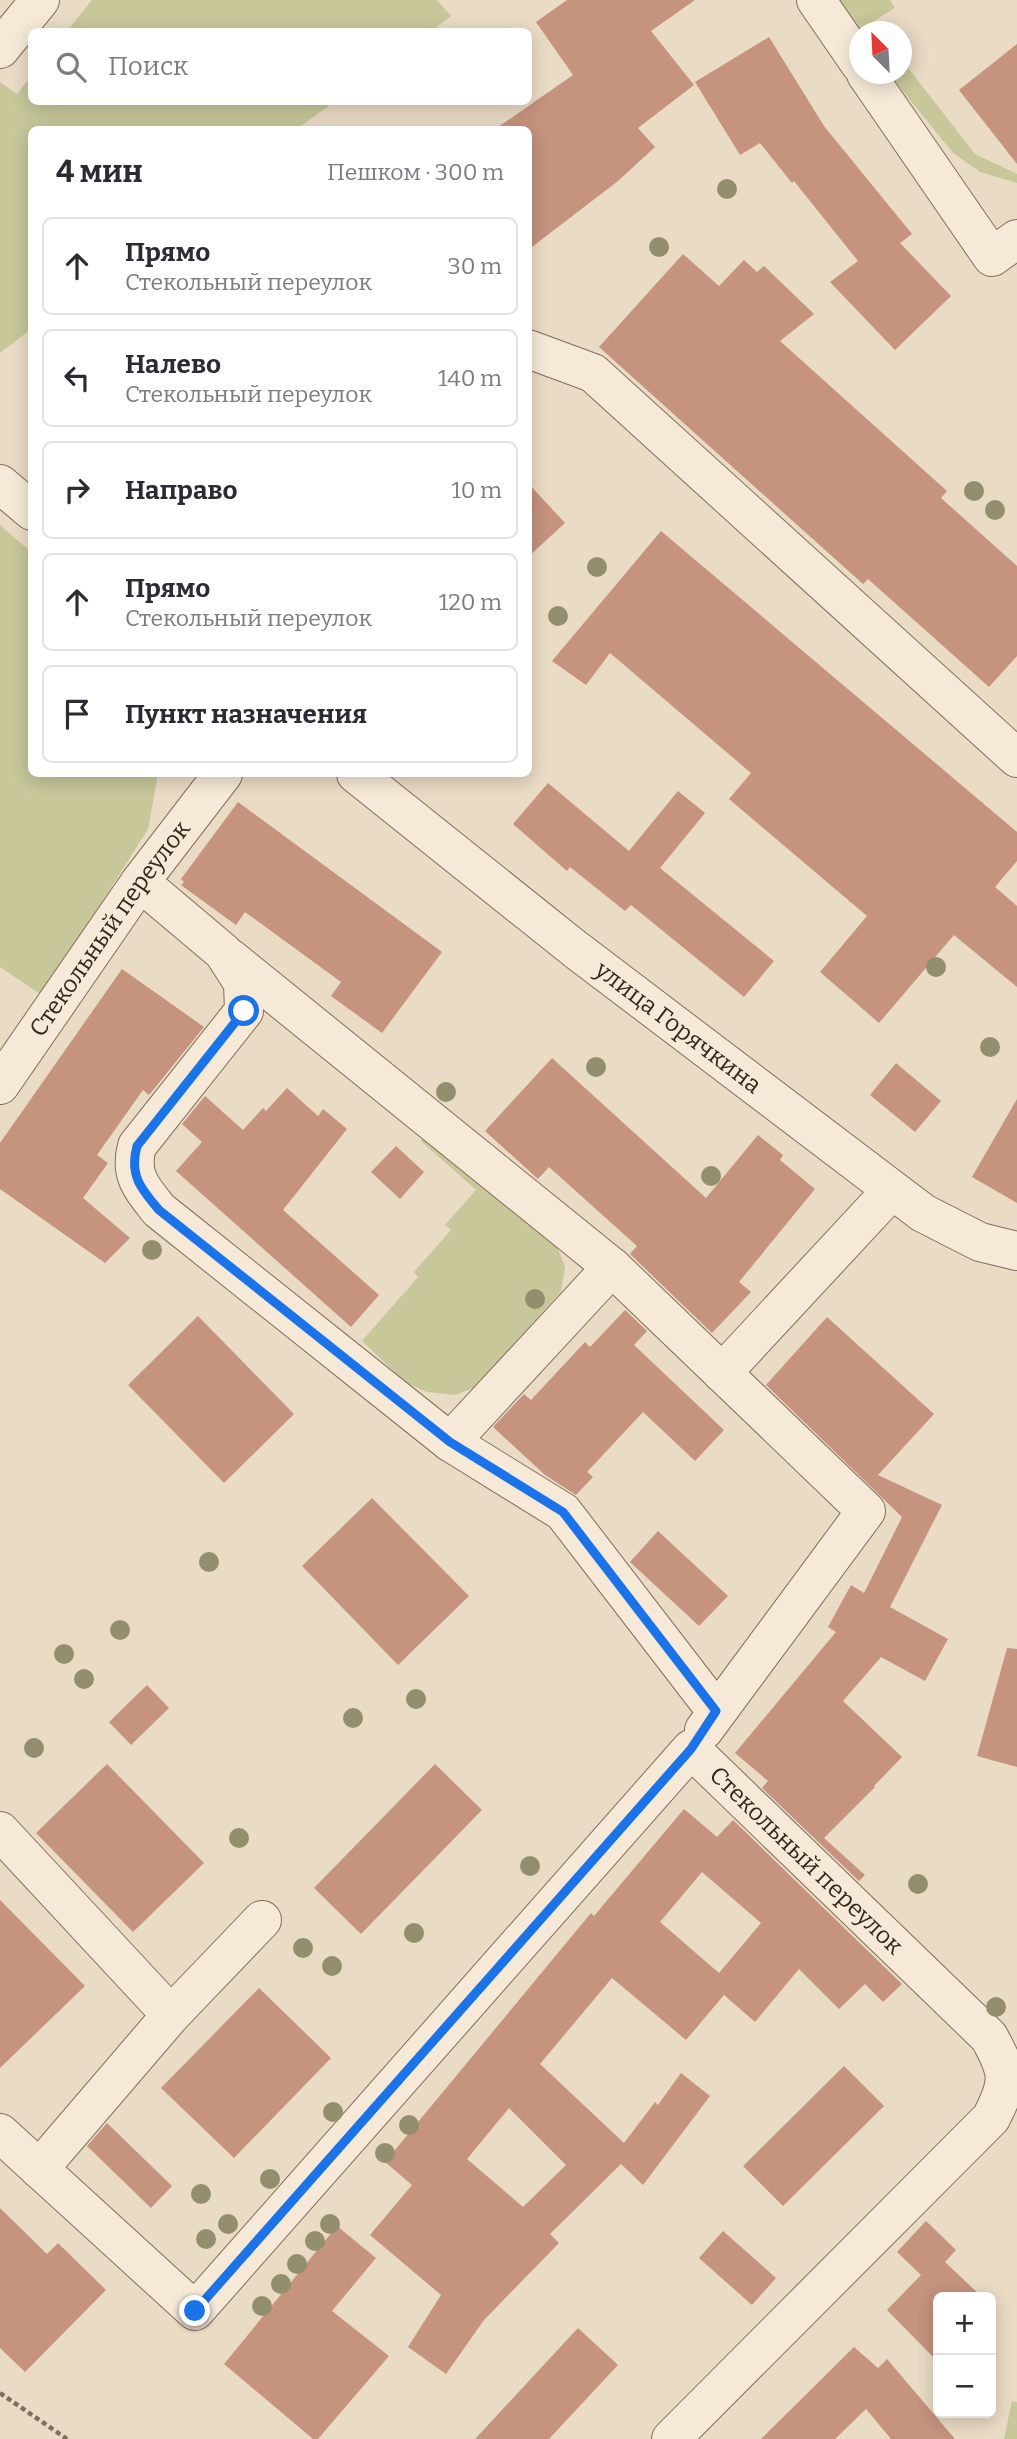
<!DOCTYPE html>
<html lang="ru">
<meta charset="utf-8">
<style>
body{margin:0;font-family:Bitter,serif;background:#f7f7f7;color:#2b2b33}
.controls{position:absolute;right:21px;bottom:21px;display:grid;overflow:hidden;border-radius:10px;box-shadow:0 4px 18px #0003}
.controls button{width:63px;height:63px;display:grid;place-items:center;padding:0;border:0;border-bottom:2px solid #e1e1e2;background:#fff;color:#2b2b33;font:35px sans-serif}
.compass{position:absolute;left:849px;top:21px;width:63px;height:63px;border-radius:50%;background:#fff;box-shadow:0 4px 18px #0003;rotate:336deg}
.stop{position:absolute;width:21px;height:21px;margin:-16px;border:5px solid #1a73e8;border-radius:50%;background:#fff}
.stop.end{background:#1a73e8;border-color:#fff;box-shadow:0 2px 7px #0008}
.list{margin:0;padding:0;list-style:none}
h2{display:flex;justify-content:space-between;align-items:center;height:91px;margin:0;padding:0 28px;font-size:30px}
h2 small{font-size:23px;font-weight:400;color:#7c7c81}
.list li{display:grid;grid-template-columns:46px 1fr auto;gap:21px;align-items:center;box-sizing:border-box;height:98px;margin:0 14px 14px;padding:0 14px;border:2px solid #e1e1e2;border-radius:10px}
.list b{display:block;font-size:26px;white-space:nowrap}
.list p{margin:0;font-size:23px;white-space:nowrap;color:#7c7c81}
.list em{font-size:23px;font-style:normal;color:#7c7c81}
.icon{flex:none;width:38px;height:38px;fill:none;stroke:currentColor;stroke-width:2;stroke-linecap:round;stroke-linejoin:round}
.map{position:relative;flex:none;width:1017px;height:2439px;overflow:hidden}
.search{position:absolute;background:#fff;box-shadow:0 4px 18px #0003;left:28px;top:28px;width:504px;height:77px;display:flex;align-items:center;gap:18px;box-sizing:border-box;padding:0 24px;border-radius:10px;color:#7c7c81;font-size:26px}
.panel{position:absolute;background:#fff;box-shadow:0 4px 18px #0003;left:28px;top:126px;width:504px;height:651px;border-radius:10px}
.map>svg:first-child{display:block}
</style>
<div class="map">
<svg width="1017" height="2439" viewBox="0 0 1017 2439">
<rect width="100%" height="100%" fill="#eadbc5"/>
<path fill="#c7c79a" d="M 92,0 L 437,0 L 451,16 L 430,32 L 67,31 Z
M 833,0 L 890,0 L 895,8 L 872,22 L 879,31 L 860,32 Z
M 902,60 L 975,154 L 1017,174 L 1017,183 L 980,172 L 953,153 L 889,74 L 902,74 Z
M 31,76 L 32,102 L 334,102 L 297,129 L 32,130 L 31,329 L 0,353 L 0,82 L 17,94 Z
M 0,525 L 31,552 L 32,774 L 158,774 L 148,829 L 43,996 L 0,967 Z
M 430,1131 L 542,1226 L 558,1249 L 565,1267 L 561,1291 L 476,1387 L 455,1395 L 427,1392 L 405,1382 L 362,1341 L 418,1277 L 414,1272 L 451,1230 L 445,1225 L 476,1190 L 421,1141 Z
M 1012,2401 L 1017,2402 L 1017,2439 L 1004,2439 Z"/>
<path fill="#c5937e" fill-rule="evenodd" d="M 567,0 L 695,0 L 651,31 L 694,85 L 638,128 L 655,147 L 618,181 L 528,250 L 528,130 L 494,130 L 573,75 L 536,22 Z
M 769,37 L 824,126 L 912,234 L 900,243 L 951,296 L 895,350 L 830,282 L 858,261 L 794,181 L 792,183 L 760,143 L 740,155 L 695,82 Z
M 1017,44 L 1017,164 L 959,90 Z
M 683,254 L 719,286 L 744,260 L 757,272 L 764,266 L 814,314 L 780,341 L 947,491 L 941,498 L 1017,566 L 1017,656 L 989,687 L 868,579 L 863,584 L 599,347 Z
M 528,483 L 565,523 L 528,557 Z
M 661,531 L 1017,832 L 1017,861 L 995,887 L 1017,906 L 1017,987 L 954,935 L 879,1023 L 820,972 L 867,916 L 729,799 L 751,773 L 610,653 L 586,685 L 552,661 Z
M 548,783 L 629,851 L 678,791 L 705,813 L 660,868 L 774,961 L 744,997 L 631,905 L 625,911 L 570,867 L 567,871 L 513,824 Z
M 238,802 L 442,952 L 382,1033 L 331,996 L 341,982 L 245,912 L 236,925 L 181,885 L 184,882 L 181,879 Z
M 122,969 L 204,1027 L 149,1095 L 143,1090 L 97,1155 L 108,1163 L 83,1198 L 130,1238 L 105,1263 L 0,1189 L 0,1143 Z
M 552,1058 L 706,1198 L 758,1135 L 783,1155 L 780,1160 L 815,1189 L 739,1282 L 751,1292 L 712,1333 L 630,1254 L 637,1246 L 549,1167 L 538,1179 L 485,1131 Z
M 896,1063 L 941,1101 L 915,1132 L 870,1095 Z
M 287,1088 L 318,1116 L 323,1109 L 347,1129 L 283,1210 L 379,1295 L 351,1327 L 176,1171 L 202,1142 L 182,1124 L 205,1096 L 243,1130 L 263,1108 L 266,1111 Z
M 1017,1099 L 1017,1203 L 972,1177 Z
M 396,1146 L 424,1172 L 400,1199 L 371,1172 Z
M 625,1310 L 647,1331 L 634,1345 L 724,1430 L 695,1461 L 643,1412 L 587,1472 L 593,1477 L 576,1495 L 545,1475 L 493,1427 L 524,1394 L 531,1400 L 585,1342 L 590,1347 Z
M 198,1316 L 294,1414 L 224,1483 L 128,1385 Z
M 827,1317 L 934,1414 L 878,1475 L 942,1505 L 890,1607 L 948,1639 L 925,1681 L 881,1657 L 843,1701 L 902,1757 L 874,1786 L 875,1787 L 824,1838 L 865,1875 L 859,1881 L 762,1788 L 768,1781 L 735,1753 L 836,1632 L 828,1627 L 851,1585 L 864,1593 L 902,1517 L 766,1385 Z
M 372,1498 L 469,1596 L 398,1665 L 302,1566 Z
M 658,1531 L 728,1596 L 699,1626 L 630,1562 Z
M 1007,1648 L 1017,1649 L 1017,1767 L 977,1756 Z
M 147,1685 L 169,1708 L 131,1745 L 109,1722 Z
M 107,1764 L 204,1863 L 133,1932 L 36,1833 Z
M 435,1764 L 482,1810 L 361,1934 L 314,1888 Z
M 684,1809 L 717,1837 L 733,1820 L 902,1984 L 883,2002 L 865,1984 L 839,2009 L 799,1969 L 755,2022 L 724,1995 L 686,2040 L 612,1978 L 540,2064 L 624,2143 L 655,2102 L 658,2105 L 681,2073 L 710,2096 L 643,2185 L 621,2164 L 550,2234 L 559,2243 L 484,2320 L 446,2374 L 408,2347 L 441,2295 L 370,2235 L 412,2185 L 385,2162 L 591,1913 L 594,1916 ZM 702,1872 L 761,1923 L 719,1973 L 660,1922 ZM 509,2108 L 566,2165 L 523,2207 L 467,2159 Z
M 0,1900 L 85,1986 L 0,2068 Z
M 259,1988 L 331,2058 L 234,2158 L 161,2088 Z
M 844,2066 L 884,2106 L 783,2206 L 743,2166 Z
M 107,2123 L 172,2186 L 151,2208 L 87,2146 Z
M 0,2208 L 47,2254 L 58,2243 L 106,2290 L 25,2372 L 0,2348 Z
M 926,2221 L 956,2250 L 945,2262 L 982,2297 L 938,2297 L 938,2362 L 887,2310 L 921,2275 L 897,2252 Z
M 337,2226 L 376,2258 L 332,2311 L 389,2356 L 318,2439 L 313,2439 L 224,2364 Z
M 723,2231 L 776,2278 L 752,2305 L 699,2258 Z
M 578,2328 L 618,2365 L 549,2439 L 475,2439 Z
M 854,2347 L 878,2368 L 887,2359 L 955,2439 L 891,2439 L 866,2409 L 835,2439 L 761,2439 Z"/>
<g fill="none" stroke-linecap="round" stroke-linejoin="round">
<g stroke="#836d5c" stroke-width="40">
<g id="minor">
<path d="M 816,0 L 860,64"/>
<path d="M 0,49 L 40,0"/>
<path d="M 866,74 L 992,257 L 1017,239"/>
<path d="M 528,349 L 593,373 L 1017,758"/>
<path d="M 0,484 L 32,511"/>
<path id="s1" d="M 356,774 L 575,949 L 923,1213 L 980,1242 L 1017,1251"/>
<path d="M 140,882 L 223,952 L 243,983 L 244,1011 L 137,1146 C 129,1175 142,1189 159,1210 L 450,1442 L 563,1512 L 716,1711"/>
<path d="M 230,958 L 612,1267 L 866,1511 L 704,1730"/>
<path id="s2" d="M 0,1085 L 140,882 L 223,774"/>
<path d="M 722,1373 L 892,1190"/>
<path d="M 450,1442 L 612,1267"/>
<path d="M 0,1831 L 171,2015 L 39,2169"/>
<path d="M 171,2015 L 262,1920"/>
<path id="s3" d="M 0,2133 L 195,2311 L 691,1749 L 989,2037 C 1009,2073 1010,2081 991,2118 L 671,2439"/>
</g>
</g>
<path stroke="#836d5c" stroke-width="4.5" stroke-dasharray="5 3.5" stroke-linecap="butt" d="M 0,2393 L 67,2439"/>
<use href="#minor" stroke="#f6e9d7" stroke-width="38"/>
</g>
<g fill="#928e6e">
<circle cx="727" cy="189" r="10"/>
<circle cx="659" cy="247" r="10"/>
<circle cx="974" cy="491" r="10"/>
<circle cx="995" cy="510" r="10"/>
<circle cx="597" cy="567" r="10"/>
<circle cx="558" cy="616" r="10"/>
<circle cx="936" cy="967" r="10"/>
<circle cx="990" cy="1047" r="10"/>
<circle cx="596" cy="1067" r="10"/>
<circle cx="446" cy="1092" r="10"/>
<circle cx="711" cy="1176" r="10"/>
<circle cx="152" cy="1250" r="10"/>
<circle cx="535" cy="1299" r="10"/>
<circle cx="209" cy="1562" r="10"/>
<circle cx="120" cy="1630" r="10"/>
<circle cx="64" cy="1654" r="10"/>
<circle cx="84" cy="1679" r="10"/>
<circle cx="416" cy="1699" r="10"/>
<circle cx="353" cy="1718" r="10"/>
<circle cx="34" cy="1748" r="10"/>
<circle cx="239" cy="1838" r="10"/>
<circle cx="530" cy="1866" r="10"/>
<circle cx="918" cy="1884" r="10"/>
<circle cx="414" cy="1933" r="10"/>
<circle cx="303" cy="1948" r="10"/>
<circle cx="332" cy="1966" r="10"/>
<circle cx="996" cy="2007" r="10"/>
<circle cx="333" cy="2112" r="10"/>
<circle cx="409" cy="2125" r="10"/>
<circle cx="385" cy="2153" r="10"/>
<circle cx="270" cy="2179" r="10"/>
<circle cx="201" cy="2194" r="10"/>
<circle cx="228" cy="2224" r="10"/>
<circle cx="330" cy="2224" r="10"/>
<circle cx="206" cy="2239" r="10"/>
<circle cx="315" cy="2241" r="10"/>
<circle cx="297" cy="2264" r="10"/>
<circle cx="281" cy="2284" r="10"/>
<circle cx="262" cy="2306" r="10"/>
</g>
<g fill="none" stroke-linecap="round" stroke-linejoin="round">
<path stroke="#1a73e8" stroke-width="9" d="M 195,2311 L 691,1749 L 716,1711 L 563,1512 L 450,1442 L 159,1210 C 141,1189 129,1175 137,1146 L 244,1011"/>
</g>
<g text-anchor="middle" stroke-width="5" stroke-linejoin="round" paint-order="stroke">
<g font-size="24" fill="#35271f" stroke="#f2e6d3">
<text dy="8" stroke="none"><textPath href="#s2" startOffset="191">Стекольный переулок</textPath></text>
<text dy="8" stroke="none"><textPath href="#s1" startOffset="410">улица Горячкина</textPath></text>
<text dy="8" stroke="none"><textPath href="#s3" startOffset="1174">Стекольный переулок</textPath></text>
</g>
</g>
</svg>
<div class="controls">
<button>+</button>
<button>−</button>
</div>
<svg class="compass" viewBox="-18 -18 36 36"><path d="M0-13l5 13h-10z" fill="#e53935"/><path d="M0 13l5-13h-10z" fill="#7c7c81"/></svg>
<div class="stop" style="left:244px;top:1011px"></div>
<div class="stop end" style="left:195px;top:2311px"></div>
<div class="search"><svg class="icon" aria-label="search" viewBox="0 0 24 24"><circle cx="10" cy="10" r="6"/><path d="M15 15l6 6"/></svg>Поиск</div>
<section class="panel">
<h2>4 мин<small>Пешком · 300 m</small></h2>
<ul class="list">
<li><svg class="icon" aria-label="ahead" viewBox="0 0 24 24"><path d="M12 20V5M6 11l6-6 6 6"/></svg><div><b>Прямо</b><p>Стекольный переулок</p></div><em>30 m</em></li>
<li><svg class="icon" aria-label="left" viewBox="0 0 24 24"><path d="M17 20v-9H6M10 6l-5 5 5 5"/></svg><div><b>Налево</b><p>Стекольный переулок</p></div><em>140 m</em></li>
<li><svg class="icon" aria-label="right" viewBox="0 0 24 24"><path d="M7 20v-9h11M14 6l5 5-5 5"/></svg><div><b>Направо</b></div><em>10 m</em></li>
<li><svg class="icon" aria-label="ahead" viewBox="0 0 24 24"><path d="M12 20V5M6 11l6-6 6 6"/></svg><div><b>Прямо</b><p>Стекольный переулок</p></div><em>120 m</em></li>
<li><svg class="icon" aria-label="arrive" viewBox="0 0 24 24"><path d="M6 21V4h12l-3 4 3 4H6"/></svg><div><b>Пункт назначения</b></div></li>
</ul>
</section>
</div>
